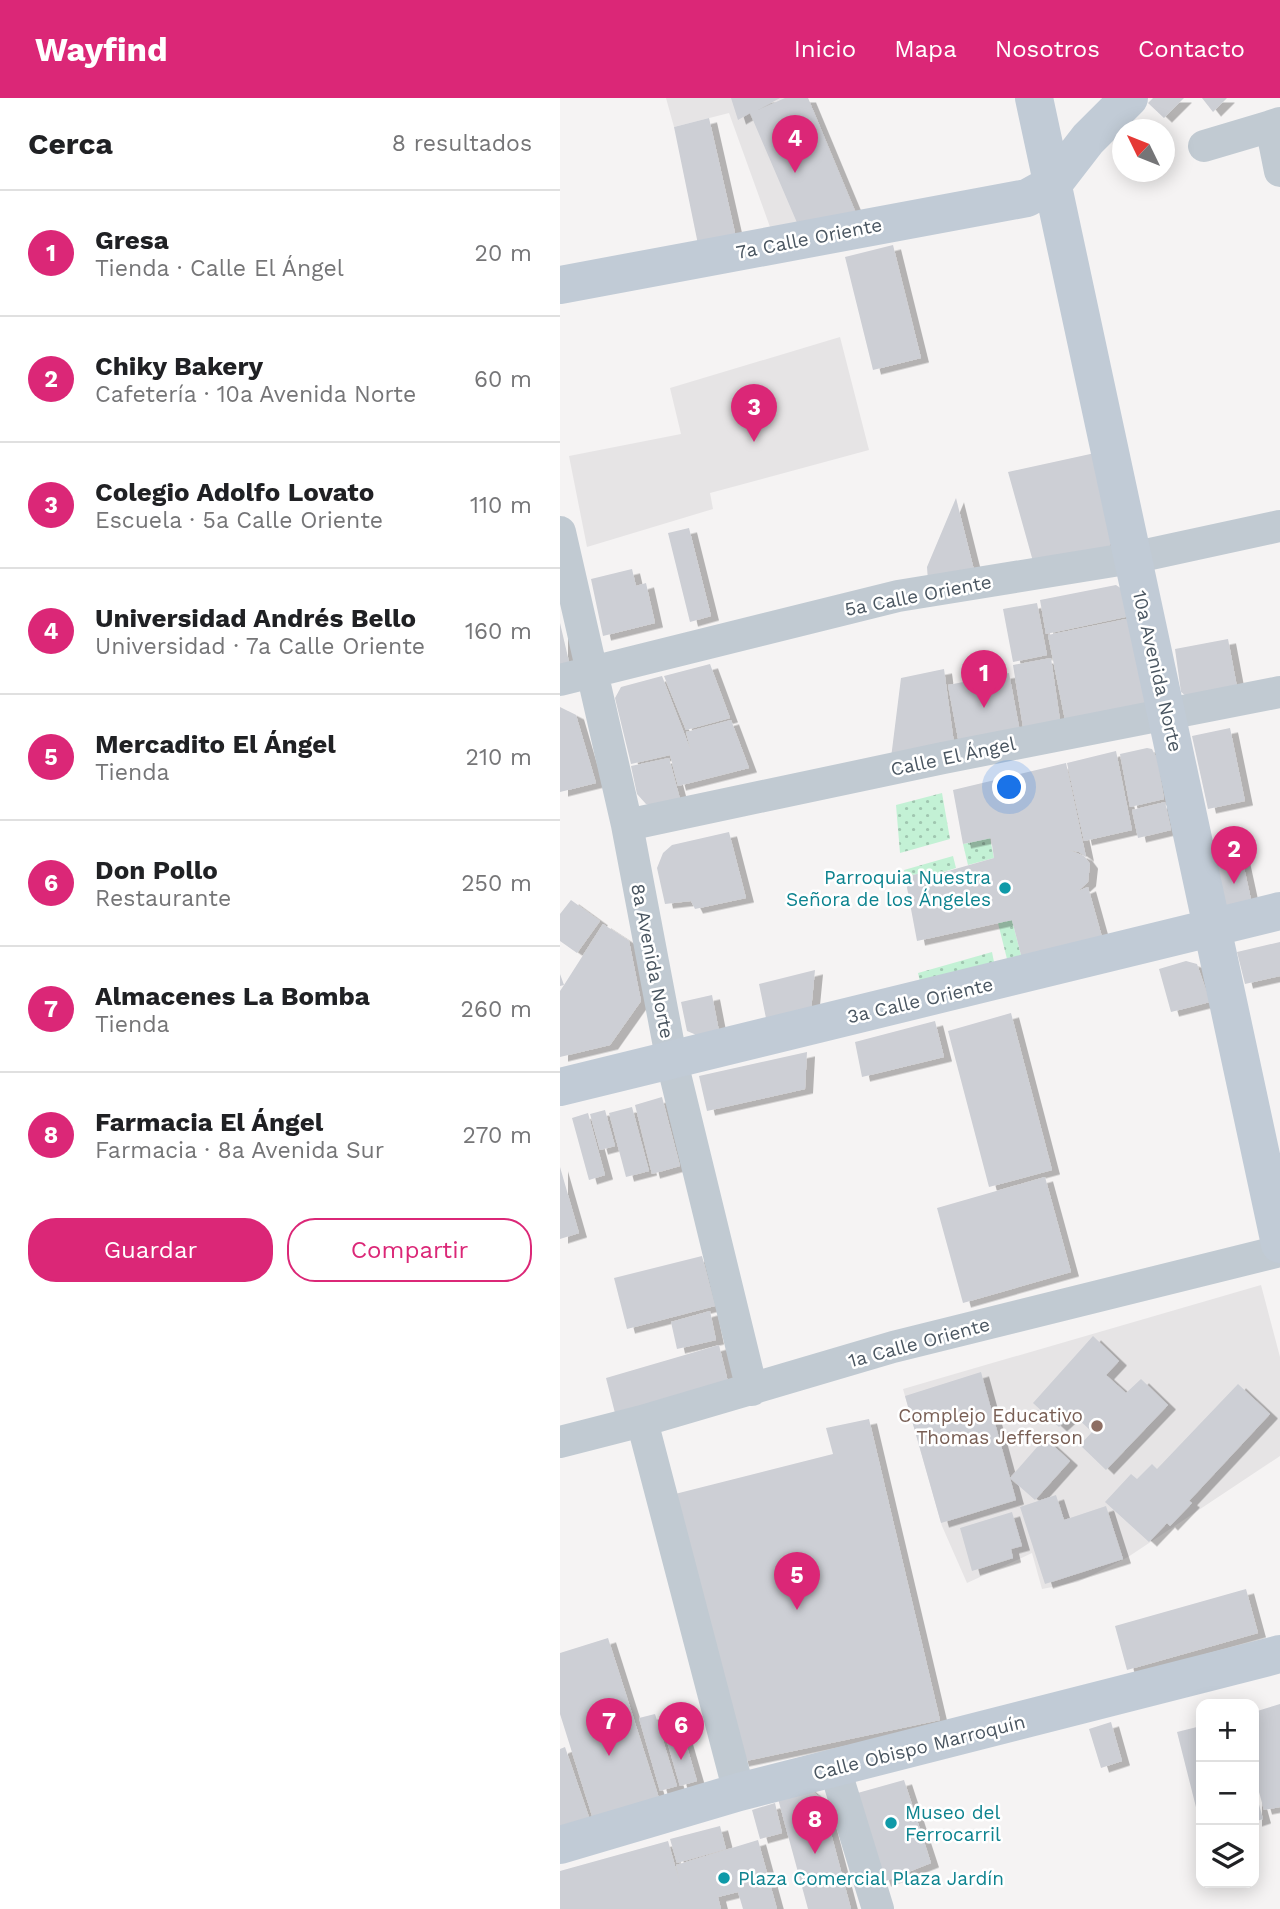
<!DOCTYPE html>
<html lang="es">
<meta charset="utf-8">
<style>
body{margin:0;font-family:"Work Sans",sans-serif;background:#f2f2f2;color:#202124}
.controls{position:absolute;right:21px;bottom:21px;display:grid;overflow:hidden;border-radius:14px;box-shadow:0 4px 18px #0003}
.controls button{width:63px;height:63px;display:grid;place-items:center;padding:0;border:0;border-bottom:2px solid #e0e0e0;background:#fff;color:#202124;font:35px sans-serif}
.compass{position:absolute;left:552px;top:21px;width:63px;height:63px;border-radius:50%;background:#fff;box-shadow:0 4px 18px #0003;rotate:313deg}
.you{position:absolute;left:450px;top:690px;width:24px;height:24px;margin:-18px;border:5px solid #fff;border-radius:50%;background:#1a73e8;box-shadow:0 0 0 10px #1a73e833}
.badge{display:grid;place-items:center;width:46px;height:46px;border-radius:50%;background:#db2777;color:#fff;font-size:23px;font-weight:700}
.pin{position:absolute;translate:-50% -58px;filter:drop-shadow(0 2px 4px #0008)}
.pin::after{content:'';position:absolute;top:37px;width:24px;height:21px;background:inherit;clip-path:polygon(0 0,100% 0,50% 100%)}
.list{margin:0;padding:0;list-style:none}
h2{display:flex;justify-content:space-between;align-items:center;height:91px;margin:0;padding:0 28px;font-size:30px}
h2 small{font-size:23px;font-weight:400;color:#757577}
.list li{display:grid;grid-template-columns:46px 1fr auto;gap:21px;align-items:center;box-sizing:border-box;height:126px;padding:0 28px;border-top:2px solid #e0e0e0}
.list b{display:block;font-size:26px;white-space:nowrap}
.list p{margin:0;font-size:23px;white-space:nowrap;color:#757577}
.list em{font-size:23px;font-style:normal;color:#757577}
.actions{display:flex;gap:14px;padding:21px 28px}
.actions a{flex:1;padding:16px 0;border:2px solid #db2777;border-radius:28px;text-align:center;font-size:24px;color:#db2777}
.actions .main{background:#db2777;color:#fff}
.icon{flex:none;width:38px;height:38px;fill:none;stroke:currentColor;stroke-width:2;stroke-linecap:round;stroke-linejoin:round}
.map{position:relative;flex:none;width:720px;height:1811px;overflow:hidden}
header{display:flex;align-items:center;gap:42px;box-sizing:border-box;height:98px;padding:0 35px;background:#db2777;color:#fff}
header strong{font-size:33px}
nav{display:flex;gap:38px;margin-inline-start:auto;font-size:24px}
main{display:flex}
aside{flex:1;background:#fff}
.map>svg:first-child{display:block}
</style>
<header>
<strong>Wayfind</strong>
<nav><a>Inicio</a><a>Mapa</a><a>Nosotros</a><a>Contacto</a></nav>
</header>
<main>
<aside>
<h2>Cerca<small>8 resultados</small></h2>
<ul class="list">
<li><span class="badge">1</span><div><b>Gresa</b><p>Tienda · Calle El Ángel</p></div><em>20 m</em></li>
<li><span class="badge">2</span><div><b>Chiky Bakery</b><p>Cafetería · 10a Avenida Norte</p></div><em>60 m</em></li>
<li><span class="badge">3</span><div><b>Colegio Adolfo Lovato</b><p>Escuela · 5a Calle Oriente</p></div><em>110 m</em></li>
<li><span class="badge">4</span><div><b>Universidad Andrés Bello</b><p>Universidad · 7a Calle Oriente</p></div><em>160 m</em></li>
<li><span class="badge">5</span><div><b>Mercadito El Ángel</b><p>Tienda</p></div><em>210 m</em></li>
<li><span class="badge">6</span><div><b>Don Pollo</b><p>Restaurante</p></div><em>250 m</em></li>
<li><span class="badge">7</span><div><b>Almacenes La Bomba</b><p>Tienda</p></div><em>260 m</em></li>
<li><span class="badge">8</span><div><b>Farmacia El Ángel</b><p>Farmacia · 8a Avenida Sur</p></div><em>270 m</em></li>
</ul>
<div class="actions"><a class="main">Guardar</a><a>Compartir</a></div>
</aside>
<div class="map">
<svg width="720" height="1811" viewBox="0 0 720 1811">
<defs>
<pattern id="garden-dots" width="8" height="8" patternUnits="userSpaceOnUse" patternTransform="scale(1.75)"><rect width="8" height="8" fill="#c3f1d5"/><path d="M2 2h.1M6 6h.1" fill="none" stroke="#a0c6b0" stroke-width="1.8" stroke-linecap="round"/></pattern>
<filter id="shadow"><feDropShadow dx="8" dy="4.5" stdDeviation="0" flood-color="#0004"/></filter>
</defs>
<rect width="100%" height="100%" fill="#f5f3f3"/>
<path fill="#e6e4e5" d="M 106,0 L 248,0 L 298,120 L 214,140 L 169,15 L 114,29 Z
M 280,239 L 309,352 L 150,395 L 153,411 L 27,449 L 9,358 L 121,336 L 110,290 Z
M 701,1187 L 720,1259 L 720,1358 L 568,1459 L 518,1484 L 482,1491 L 472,1455 L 407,1485 L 382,1428 L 343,1291 Z"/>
<path fill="url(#garden-dots)" d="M 382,695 L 390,741 L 340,755 L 336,707 Z
M 430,740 L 434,760 L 408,767 L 403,746 Z
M 393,758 L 396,770 L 367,779 L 365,774 L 345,779 L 344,772 Z
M 452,822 L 462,861 L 448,865 L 438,825 Z
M 432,854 L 435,869 L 361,888 L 358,875 Z"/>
<path fill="#cdcfd5" filter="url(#shadow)" d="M 171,0 L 220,0 L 198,12 L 225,0 L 248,0 L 298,120 L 241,134 L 190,15 L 178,22 Z
M 593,0 L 624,0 L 604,20 L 588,5 Z
M 642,0 L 667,0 L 653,14 Z
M 149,20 L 178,148 L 140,156 L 114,29 Z
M 333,147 L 361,260 L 313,272 L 285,159 Z
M 535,355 L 553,441 L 548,450 L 474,467 L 448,374 Z
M 396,400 L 415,476 L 368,483 L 367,469 Z
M 129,430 L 151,518 L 130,524 L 108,435 Z
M 72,471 L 76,488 L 86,485 L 95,525 L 43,538 L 31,481 Z
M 556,487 L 565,493 L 570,518 L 486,536 L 480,502 Z
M 477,505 L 487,557 L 453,564 L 443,511 Z
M 571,520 L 589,611 L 506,627 L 488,537 Z
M 0,525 L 10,568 L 0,570 Z
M 668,541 L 678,594 L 630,601 L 621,594 L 615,551 Z
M 491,560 L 501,629 L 464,635 L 453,567 Z
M 150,566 L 170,620 L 126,632 L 104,578 Z
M 384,571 L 394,645 L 331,660 L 341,580 Z
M 449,575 L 460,634 L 399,646 L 388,587 Z
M 102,578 L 131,653 L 126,634 L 171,622 L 189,670 L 118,688 L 110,657 L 71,666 L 55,600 L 61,589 Z
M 0,609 L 16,617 L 36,685 L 0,694 Z
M 670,630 L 685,703 L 648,711 L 632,638 Z
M 587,650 L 592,651 L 597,661 L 604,701 L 570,709 L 560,656 Z
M 556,653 L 572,732 L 524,743 L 507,665 Z
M 109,660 L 120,701 L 94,709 L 86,706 L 77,696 L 71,668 Z
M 506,665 L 526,759 L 519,754 L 509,752 L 524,758 L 530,766 L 528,784 L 518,793 L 528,789 L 542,839 L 462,861 L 452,822 L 357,843 L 345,779 L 365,774 L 367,779 L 434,760 L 431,740 L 403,746 L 393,692 Z
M 605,704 L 611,732 L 578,740 L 572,712 Z
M 169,734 L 186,800 L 135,811 L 131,803 L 105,806 L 97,770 L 103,755 L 112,747 Z
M 682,760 L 692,806 L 665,812 L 656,766 Z
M 11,802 L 40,823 L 17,855 L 0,843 L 0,816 Z
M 43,826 L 69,843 L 81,903 L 50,947 L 0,959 L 0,893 L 4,887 L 0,888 L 0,876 L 4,887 Z
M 720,844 L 720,878 L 685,886 L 677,854 Z
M 626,863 L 637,866 L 650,904 L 611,914 L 599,871 Z
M 255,872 L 251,913 L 207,925 L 199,886 Z
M 152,897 L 159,933 L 139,938 L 127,933 L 121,904 Z
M 451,915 L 492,1072 L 429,1089 L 388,933 Z
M 375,923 L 384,959 L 302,979 L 295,944 Z
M 247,954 L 245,991 L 147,1013 L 139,978 Z
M 102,999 L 120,1068 L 92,1076 L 75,1007 Z
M 72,1009 L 89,1073 L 66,1079 L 49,1015 Z
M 45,1012 L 55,1048 L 40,1052 L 30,1016 Z
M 28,1015 L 45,1077 L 29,1082 L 12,1020 Z
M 0,1069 L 19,1135 L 0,1141 Z
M 485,1079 L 511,1174 L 403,1205 L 377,1110 Z
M 142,1158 L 155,1208 L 67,1231 L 54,1180 Z
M 150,1213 L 156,1242 L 117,1251 L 111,1224 Z
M 533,1238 L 559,1263 L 546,1277 L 566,1295 L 581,1281 L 608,1307 L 546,1372 L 520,1347 L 532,1334 L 513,1316 L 499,1329 L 473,1305 Z
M 159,1247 L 169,1288 L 56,1319 L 46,1280 Z
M 421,1274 L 456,1402 L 381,1425 L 345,1298 Z
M 678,1286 L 710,1316 L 629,1403 L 632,1405 L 610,1428 L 607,1425 L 589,1444 L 545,1404 L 571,1376 L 577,1381 L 592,1366 L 597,1371 Z
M 309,1321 L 380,1622 L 181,1664 L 115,1396 L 273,1356 L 266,1330 Z
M 485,1340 L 510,1363 L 475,1402 L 450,1380 Z
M 496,1397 L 504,1422 L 546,1408 L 563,1461 L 485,1486 L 460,1409 Z
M 452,1414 L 462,1448 L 451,1451 L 453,1460 L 412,1473 L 400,1430 Z
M 686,1491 L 698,1535 L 567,1572 L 555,1528 Z
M 48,1540 L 99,1700 L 33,1721 L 0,1616 L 0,1555 Z
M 720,1606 L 720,1709 L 704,1712 L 694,1676 L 694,1614 Z
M 95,1616 L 117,1688 L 100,1693 L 79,1620 Z
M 551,1624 L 562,1663 L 541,1670 L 529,1631 Z
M 641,1628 L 641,1725 L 640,1725 L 617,1634 Z
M 123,1635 L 137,1683 L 120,1688 L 106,1640 Z
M 5,1649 L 29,1719 L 0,1729 L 0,1651 Z
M 344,1682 L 371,1765 L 323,1784 L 294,1696 Z
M 694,1688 L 703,1721 L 694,1724 Z
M 247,1689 L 262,1701 L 291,1811 L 248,1811 L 217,1697 Z
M 215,1705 L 222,1735 L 200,1741 L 192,1712 Z
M 160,1728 L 166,1751 L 117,1765 L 110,1741 Z
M 198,1742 L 217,1811 L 183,1811 L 178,1794 L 158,1799 L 161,1811 L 0,1811 L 0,1773 L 108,1743 L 120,1785 L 116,1767 Z"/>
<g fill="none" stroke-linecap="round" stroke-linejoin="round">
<path stroke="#c1cad2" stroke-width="32" d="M 720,25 L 711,28 L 720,73
M 644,48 L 711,28
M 0,434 L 67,727 L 112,964 L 192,1292
M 0,582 L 338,498 L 572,460 L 720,428
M 67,727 L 383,660 L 720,594
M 82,1323 L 179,1694
M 0,1344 L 82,1323 L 333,1249 L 720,1153
M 275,1671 L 318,1811"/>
<path stroke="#c1cbd6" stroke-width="38" d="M 474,0 L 720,1146
M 0,187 L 467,100 L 494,85 L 528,41 L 569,0
M 0,989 L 720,813
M 0,1747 L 179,1694 L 720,1556"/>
</g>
<g fill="#0f9aa8" stroke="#fff" stroke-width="2.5">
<circle cx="445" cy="790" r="7"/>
<circle cx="331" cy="1725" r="7"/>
<circle cx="164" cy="1780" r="7"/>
</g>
<circle fill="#8d6e63" stroke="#fff" stroke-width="2.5" cx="537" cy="1328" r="7"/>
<g text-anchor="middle" stroke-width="5" stroke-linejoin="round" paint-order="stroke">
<g font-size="19" fill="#4a5661" stroke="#fff">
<text transform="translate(249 140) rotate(-11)" y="7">7a Calle Oriente</text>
<text transform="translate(358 497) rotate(-11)" y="7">5a Calle Oriente</text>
<text transform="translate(598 573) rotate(77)" y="7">10a Avenida Norte</text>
<text transform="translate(393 658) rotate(-12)" y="7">Calle El Ángel</text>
<text transform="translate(93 863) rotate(79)" y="7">8a Avenida Norte</text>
<text transform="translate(360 902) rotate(-13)" y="7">3a Calle Oriente</text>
<text transform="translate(359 1244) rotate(-15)" y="7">1a Calle Oriente</text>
<text transform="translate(359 1649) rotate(-14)" y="7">Calle Obispo Marroquín</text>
</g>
<g font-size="19" fill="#0d838f" stroke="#fff" text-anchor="start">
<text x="431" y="786" text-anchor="end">Parroquia Nuestra<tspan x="431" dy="22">Señora de los Ángeles</tspan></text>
<text x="345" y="1721">Museo del<tspan x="345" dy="22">Ferrocarril</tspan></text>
<text x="178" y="1787">Plaza Comercial Plaza Jardín</text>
</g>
<g font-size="19" fill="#785e54" stroke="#fff" text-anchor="end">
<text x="523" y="1324">Complejo Educativo<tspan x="523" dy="22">Thomas Jefferson</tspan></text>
</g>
</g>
</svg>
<div class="controls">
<button>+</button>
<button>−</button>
<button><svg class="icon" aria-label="layers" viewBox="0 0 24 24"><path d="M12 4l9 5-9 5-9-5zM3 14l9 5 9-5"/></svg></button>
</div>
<svg class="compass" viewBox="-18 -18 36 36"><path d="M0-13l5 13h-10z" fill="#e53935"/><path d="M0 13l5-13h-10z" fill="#757577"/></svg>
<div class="you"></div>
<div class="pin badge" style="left:424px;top:610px">1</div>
<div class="pin badge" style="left:674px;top:786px">2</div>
<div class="pin badge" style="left:194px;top:344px">3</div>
<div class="pin badge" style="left:235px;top:75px">4</div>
<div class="pin badge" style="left:237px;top:1512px">5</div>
<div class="pin badge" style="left:121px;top:1662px">6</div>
<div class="pin badge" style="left:49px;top:1658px">7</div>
<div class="pin badge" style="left:255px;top:1756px">8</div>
</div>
</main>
